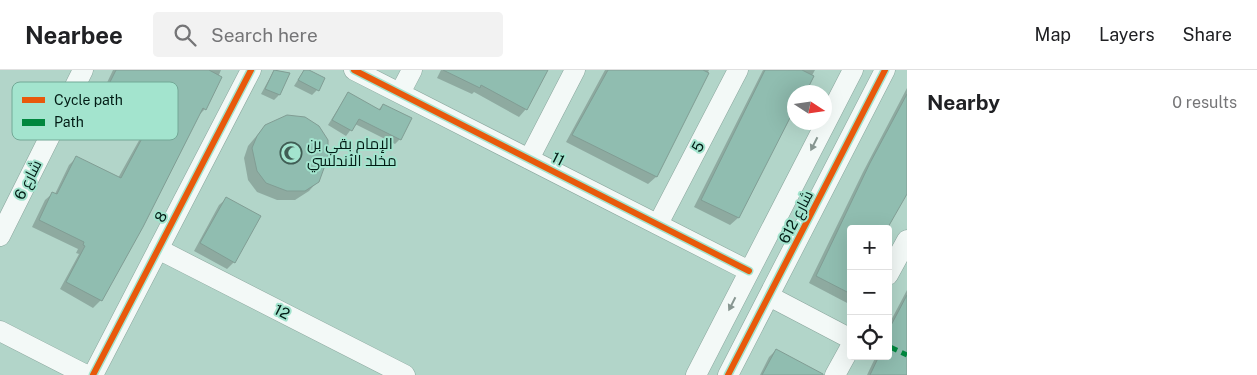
<!DOCTYPE html>
<meta charset="utf-8">
<style>
body{margin:0;font-family:"Public Sans",Cairo,sans-serif;background:#f2f2f2;color:#202124}
.controls{position:absolute;right:15px;bottom:15px;display:grid;overflow:hidden;border-radius:5px;box-shadow:0 5px 20px #0002}
.controls button{width:45px;height:45px;display:grid;place-items:center;padding:0;border:0;border-bottom:1px solid #e0e0e0;background:#fff;color:#202124;font:25px sans-serif}
.compass{position:absolute;left:787px;top:15px;width:45px;height:45px;border-radius:50%;background:#fff;box-shadow:0 5px 20px #0002;rotate:102deg}
.list{margin:0;padding:0;list-style:none}
h2{display:flex;justify-content:space-between;align-items:center;height:65px;margin:0;padding:0 20px;font-size:21px}
h2 small{font-size:16px;font-weight:400;color:#757577}
.icon{flex:none;width:28px;height:28px;fill:none;stroke:currentColor;stroke-width:2;stroke-linecap:round;stroke-linejoin:round}
.map{position:relative;flex:none;width:907px;height:305px;overflow:hidden}
header{display:flex;align-items:center;gap:30px;box-sizing:border-box;height:70px;padding:0 25px;background:#fff;border-bottom:1px solid #e0e0e0}
header strong{font-size:24px}
nav{display:flex;gap:28px;margin-inline-start:auto;font-size:18px}
.search{width:350px;height:45px;background:#f2f2f2;display:flex;align-items:center;gap:12px;box-sizing:border-box;padding:0 18px;border-radius:5px;color:#757577;font-size:19px}
main{display:flex}
aside{flex:1;background:#fff}
.map>svg:first-child{display:block}
</style>
<header>
<strong>Nearbee</strong>
<div class="search"><svg class="icon" aria-label="search" viewBox="0 0 24 24"><circle cx="10" cy="10" r="6"/><path d="M15 15l6 6"/></svg>Search here</div>
<nav><a>Map</a><a>Layers</a><a>Share</a></nav>
</header>
<main>
<div class="map">
<svg width="907" height="305" viewBox="0 0 907 305">
<rect width="100%" height="100%" fill="#b2d5c9"/>
<path fill="#0003" d="M 113,0 L 221,0 L 205,39 L 197,47 L 101,230 L 93,238 L 60,219 L 79,184 L 76,183 L 78,179 L 32,157 L 45,130 L 53,123 L 55,124 L 69,95 L 76,88 L 118,108 L 142,65 L 94,40 Z
M 274,0 L 289,3 L 279,25 L 274,30 L 261,24 Z
M 304,0 L 307,0 L 317,20 L 312,25 L 294,16 Z
M 441,0 L 546,0 L 526,39 L 519,47 L 474,22 L 472,24 L 437,8 Z
M 605,0 L 709,0 L 656,107 L 648,114 L 566,72 Z
M 763,0 L 815,0 L 803,22 L 794,22 L 794,39 L 738,148 L 730,155 L 694,137 Z
M 907,18 L 907,120 L 851,159 L 849,234 L 809,213 L 863,102 Z
M 348,23 L 378,40 L 383,35 L 400,69 L 395,74 L 355,54 L 346,66 L 328,55 Z
M 265,56 L 318,111 L 309,121 L 295,130 L 277,130 L 257,122 L 248,110 L 244,88 L 248,76 Z
M 227,128 L 234,192 L 227,199 L 194,181 L 219,135 Z
M 907,220 L 907,305 L 867,305 L 876,286 L 888,286 L 888,256 Z
M 776,280 L 817,305 L 760,305 L 769,287 Z"/>
<path fill="#90bdb0" stroke="#819d94" d="M 116,0 L 209,0 L 222,7 L 206,40 L 203,38 L 143,157 L 102,231 L 66,212 L 85,176 L 83,175 L 84,172 L 39,150 L 52,122 L 57,124 L 76,86 L 121,108 L 148,57 L 100,32 Z
M 274,0 L 290,3 L 280,25 L 265,19 Z
M 304,0 L 309,0 L 325,8 L 319,21 L 298,10 Z
M 443,0 L 548,0 L 527,40 L 481,15 L 480,18 Z
M 608,0 L 703,0 L 709,3 L 657,107 L 572,65 Z
M 765,0 L 802,0 L 814,6 L 806,22 L 794,22 L 794,40 L 739,148 L 701,130 Z
M 348,22 L 380,40 L 383,34 L 412,48 L 401,70 L 359,49 L 352,61 L 332,50 Z
M 907,24 L 907,124 L 887,159 L 851,159 L 851,224 L 816,206 L 870,93 Z
M 287,45 L 305,47 L 319,56 L 328,70 L 328,87 L 319,112 L 305,121 L 287,121 L 266,113 L 257,101 L 252,78 L 257,66 L 265,55 Z
M 226,127 L 261,146 L 235,193 L 200,173 Z
M 907,225 L 907,305 L 870,305 L 879,286 L 888,286 L 888,261 Z
M 776,279 L 823,304 L 823,305 L 762,305 Z"/>
<g fill="none" stroke-linecap="round" stroke-linejoin="round">
<g stroke="#89a59c" stroke-width="21">
<path id="minor" d="M 354,0 L 749,201
M 400,23 L 412,0
M 529,89 L 575,0
M 658,154 L 738,0
M 0,166 L 83,0
M 158,179 L 405,305
M 888,205 L 907,170
M 769,226 L 851,269
M 0,261 L 86,305
M 93,305 L 251,0
M 696,305 L 853,0
M 728,305 L 885,0
M 835,305 L 851,276"/>
</g>
<use href="#minor" stroke="#f3f9f7" stroke-width="20"/>
<path stroke="#00873e" stroke-width="5" stroke-dasharray="10 5" stroke-linecap="butt" d="M 888,276 L 907,285"/>
<g stroke="#a3e4ce" stroke-width="9">
<path id="cycleway" d="M 354,0 L 749,201
M 93,305 L 251,0
M 728,305 L 885,0"/>
</g>
<use href="#cycleway" stroke="#e8590c" stroke-width="6"/>
</g>
<defs><path id="oneway-solid" d="M-6-.8H1V-3.2L6.5 0L1 3.2V.8H-6Z" transform="scale(1.25)"/></defs>
<g fill="#879691">
<use href="#oneway-solid" transform="translate(814 74) rotate(117)"/>
<use href="#oneway-solid" transform="translate(732 234) rotate(117)"/>
</g>
<defs>
<g id="mosque-ring" transform="scale(1.125)"><circle r="9.5" fill="#a3e4ce" stroke="#405d54" stroke-width="1.5"/><path d="M3.5-4.9A6 6 0 1 0 3.5 4.9A5 5 0 1 1 3.5-4.9Z" fill="#405d54"/></g>
</defs>
<g fill-rule="evenodd">
<use href="#mosque-ring" x="291" y="83"/>
</g>
<g text-anchor="middle" stroke-width="4" stroke-linejoin="round" paint-order="stroke">
<g font-size="15" fill="#021c15" stroke="#a3e4ce" text-anchor="start">
<text x="307" y="79">الإمام بقي بن<tspan x="307" dy="17">مخلد الأندلسي</tspan></text>
</g>
<g font-size="15" fill="#021c15" stroke="#a3e4ce">
<text transform="translate(698 77) rotate(-62)" y="5">5</text>
<text transform="translate(558 89) rotate(27)" y="5">11</text>
<text transform="translate(28 110) rotate(-63)" y="5">شارع 6</text>
<text transform="translate(161 147) rotate(-63)" y="5">8</text>
<text transform="translate(796 147) rotate(-63)" y="5">شارع 612</text>
<text transform="translate(282 242) rotate(27)" y="5">12</text>
</g>
</g>
<rect x="12" y="12" width="166" height="58" rx="8" fill="#a3e4ce" stroke="#73a896" stroke-width="1"/>
<rect x="22" y="27" width="23" height="6" fill="#e8590c"/>
<rect x="22" y="49" width="23" height="7" fill="#00873e"/>
<g font-size="14" fill="#021c15">
<text x="54" y="35">Cycle path</text>
<text x="54" y="57">Path</text>
</g>
</svg>
<div class="controls">
<button>+</button>
<button>−</button>
<button><svg class="icon" aria-label="locate" viewBox="0 0 24 24"><circle cx="12" cy="12" r="6"/><path d="M12 2v4M12 18v4M2 12h4M18 12h4"/></svg></button>
</div>
<svg class="compass" viewBox="-18 -18 36 36"><path d="M0-13l5 13h-10z" fill="#e53935"/><path d="M0 13l5-13h-10z" fill="#757577"/></svg>
</div>
<aside>
<h2>Nearby<small>0 results</small></h2>
<ul class="list">
</ul>
</aside>
</main>
